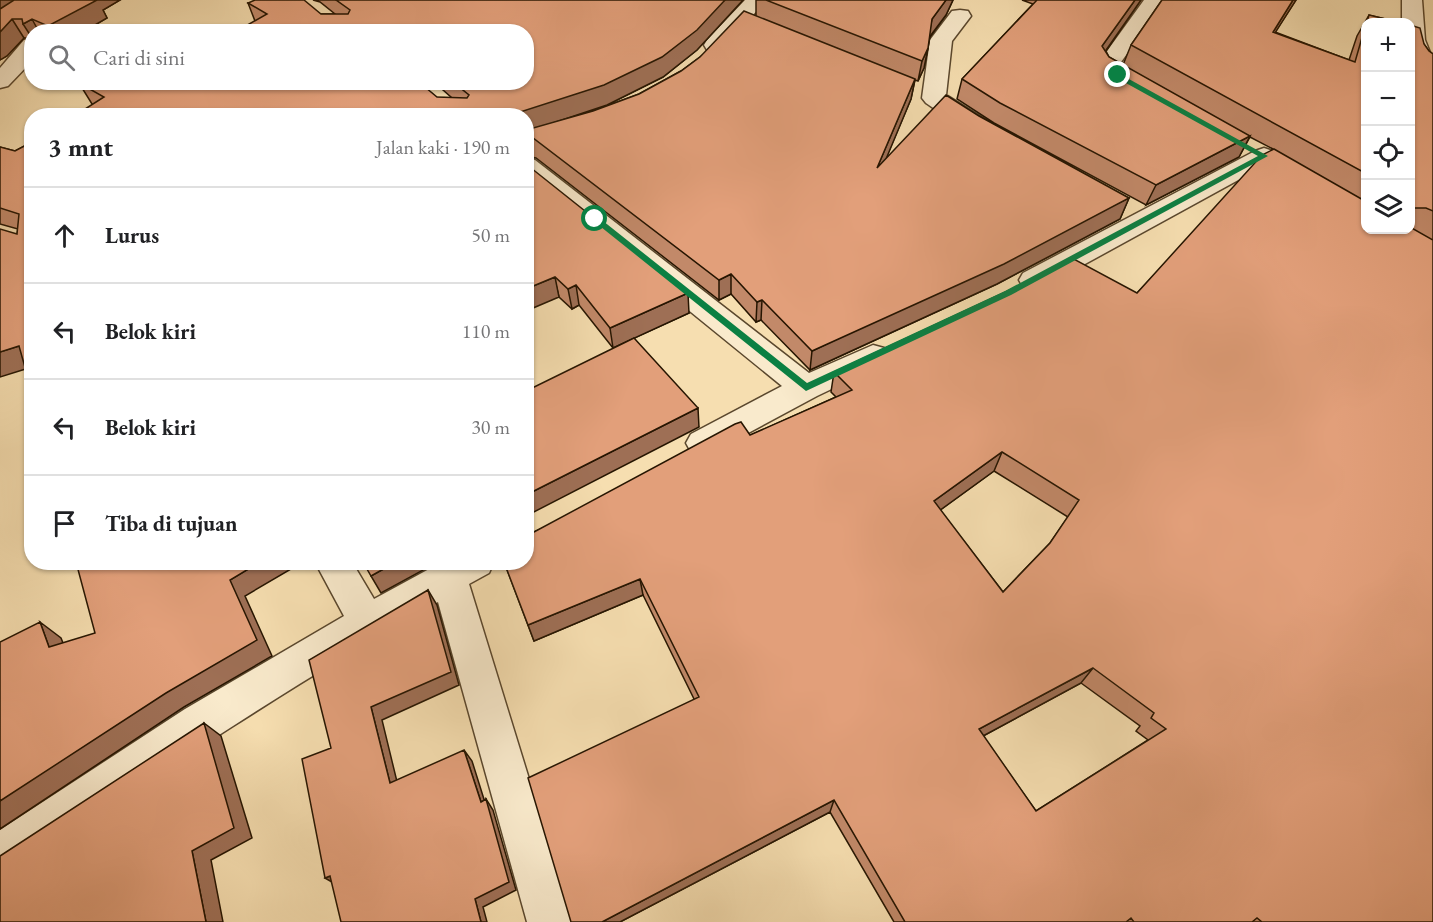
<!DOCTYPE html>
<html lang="id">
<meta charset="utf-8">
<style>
body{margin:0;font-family:"EB Garamond",serif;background:#f2f2f2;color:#202124}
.controls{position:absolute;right:18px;top:18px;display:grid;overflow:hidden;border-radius:12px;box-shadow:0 2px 4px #0004}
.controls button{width:54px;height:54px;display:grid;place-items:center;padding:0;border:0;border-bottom:2px solid #e0e0e0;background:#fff;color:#202124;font:30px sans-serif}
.stop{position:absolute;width:18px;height:18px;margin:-14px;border:4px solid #0b8043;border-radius:50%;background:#fff}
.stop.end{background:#0b8043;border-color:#fff;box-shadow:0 2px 6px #0008}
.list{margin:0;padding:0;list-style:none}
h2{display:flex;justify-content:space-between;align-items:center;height:78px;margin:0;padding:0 24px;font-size:26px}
h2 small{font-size:20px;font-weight:400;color:#757577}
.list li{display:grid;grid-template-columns:39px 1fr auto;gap:18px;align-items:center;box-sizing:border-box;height:96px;padding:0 24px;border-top:2px solid #e0e0e0}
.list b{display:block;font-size:22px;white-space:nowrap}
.list em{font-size:20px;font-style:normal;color:#757577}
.icon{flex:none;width:33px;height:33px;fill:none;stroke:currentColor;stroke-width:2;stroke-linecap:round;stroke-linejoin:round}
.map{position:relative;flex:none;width:1433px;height:922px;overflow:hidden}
.search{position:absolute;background:#fff;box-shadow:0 2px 4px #0004;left:24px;top:24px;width:510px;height:66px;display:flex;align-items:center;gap:15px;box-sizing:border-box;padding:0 21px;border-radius:24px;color:#757577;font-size:22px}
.panel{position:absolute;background:#fff;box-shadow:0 2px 4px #0004;left:24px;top:108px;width:510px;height:462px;border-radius:24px}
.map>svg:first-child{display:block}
</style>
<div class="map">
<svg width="1433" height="922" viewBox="0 0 1433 922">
<rect width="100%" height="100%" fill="#f6deb0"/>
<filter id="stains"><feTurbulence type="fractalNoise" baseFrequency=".00333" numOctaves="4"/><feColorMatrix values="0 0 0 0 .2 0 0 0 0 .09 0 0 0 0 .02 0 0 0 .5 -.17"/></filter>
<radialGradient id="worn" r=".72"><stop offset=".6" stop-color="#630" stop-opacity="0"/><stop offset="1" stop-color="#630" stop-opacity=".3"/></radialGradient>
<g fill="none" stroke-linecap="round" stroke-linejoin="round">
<g stroke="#5a472d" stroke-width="3">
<path id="street" d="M 745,0 L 766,0 L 723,50 L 715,52 L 707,50 L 704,45 L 707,40 Z
M 1144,0 L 1165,0 L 1119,65 L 1146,82 L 1150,87 L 1146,92 C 1128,96 1106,80 1097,65 Z
M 1402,0 L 1422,0 L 1425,40 L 1433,60 L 1433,78 C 1404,71 1410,46 1410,22 L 1402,22 Z
M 960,10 L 968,11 L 971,16 L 952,41 L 946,95 L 986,120 L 989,125 L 986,130 C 965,135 943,114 926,103 L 922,98 L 930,40 L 952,11 Z
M 32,39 L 32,61 L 8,86 L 0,88 L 0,68 L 24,40 Z
M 1264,148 L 1273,151 L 1276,156 L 1273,161 L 1043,287 L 1033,290 L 1023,287 L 1019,280 L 1023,273 L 1255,151 Z
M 526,157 L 535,160 L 809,373 L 873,345 L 884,348 L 888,356 L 884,364 L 817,396 L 713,452 L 702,456 L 691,452 L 686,443 L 691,434 L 782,386 L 526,178 Z
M 315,562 L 352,562 L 374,599 L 442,562 L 494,562 L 489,573 L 469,584 L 573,922 L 527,922 L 438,602 C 292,684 154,777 15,870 L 0,877 L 0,830 L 185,709 L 344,616 Z"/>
</g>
<use href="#street" fill="#f9eacc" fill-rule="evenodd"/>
</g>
<path fill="#c28969" stroke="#261501" stroke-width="1.5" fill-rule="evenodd" d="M 0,0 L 120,0 L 103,10 L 107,18 L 83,32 L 32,32 L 32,38 L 24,38 L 7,56 L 0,60 Z
M 313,0 L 743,0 L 697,50 L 663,77 L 607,105 L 566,119 L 593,111 L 639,94 L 681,71 L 756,15 L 756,0 L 953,0 L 946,15 L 930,37 L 924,68 L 918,81 L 915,80 L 911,99 L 886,158 L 979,116 L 1129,198 L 1120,219 L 997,284 L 810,370 L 761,320 L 756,322 L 731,294 L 719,300 L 536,158 L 526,156 L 526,116 L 92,104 L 79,83 L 452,98 L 434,82 L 526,82 L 255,21 L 248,3 L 321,14 L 335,14 L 320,2 Z
M 1022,0 L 1141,0 L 1106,51 L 1109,57 L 1123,65 L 1131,45 L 1162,0 L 1296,0 L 1275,32 L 1349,60 L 1357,36 L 1369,15 L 1398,22 L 1365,22 L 1365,230 L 1410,230 L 1410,25 L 1429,51 L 1433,54 L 1433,922 L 894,922 L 830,812 L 620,922 L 571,922 L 694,699 L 643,595 L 534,641 L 504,562 L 534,532 L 836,397 L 831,392 L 834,372 L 1137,293 L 1273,149 L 1250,137 L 1239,157 L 1146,205 L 994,123 L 957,99 L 962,79 L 1033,4 ZM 994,471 L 1068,517 L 1050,543 L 1003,592 L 940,510 ZM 1081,683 L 1140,726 L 1136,731 L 1148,740 L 1036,811 L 983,736 Z
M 32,142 L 17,234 L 18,229 L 0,224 L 0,147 L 15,151 Z
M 526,164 L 689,313 L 634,338 L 699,427 L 626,341 L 613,348 L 579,305 L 572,309 L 559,297 Z"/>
<path fill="#9e6f55" stroke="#261501" stroke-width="1.5" d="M 0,0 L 18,0 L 0,10 Z
M 88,0 L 120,0 L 103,10 L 107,18 L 83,32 L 52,32 L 48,26 Z
M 725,0 L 743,0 L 697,50 L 663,77 L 607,105 L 526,132 L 526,116 L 520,116 L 520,112 Z
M 946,0 L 953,0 L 946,15 L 928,39 L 932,19 Z
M 1135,0 L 1141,0 L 1095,66 L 1102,46 Z
M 1293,0 L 1296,0 L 1263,52 L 1273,32 Z
M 12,19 L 24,38 L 7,56 L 0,60 L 0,32 Z
M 32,19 L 39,32 L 32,32 L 32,38 L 23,24 Z
M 928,48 L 924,68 L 918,81 L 922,61 Z
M 915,79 L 911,99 L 874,188 L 877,168 Z
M 1250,136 L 1239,157 L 1146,205 L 1156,185 Z
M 1129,198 L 1120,219 L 997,284 L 810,370 L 812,351 Z
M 731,274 L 731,294 L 719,300 L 719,280 Z
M 555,277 L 559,297 L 526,311 L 526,289 Z
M 576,285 L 579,305 L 572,309 L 568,289 Z
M 688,293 L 689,313 L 613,348 L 610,328 Z
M 762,300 L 761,320 L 756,322 L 757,302 Z
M 19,346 L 32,367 L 0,377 L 0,352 Z
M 698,408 L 699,427 L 526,516 L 526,495 Z
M 1002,452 L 994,471 L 928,519 L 934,501 Z
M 260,562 L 303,562 L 245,596 L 272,656 L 184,707 L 0,829 L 0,801 L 230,580 Z
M 396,562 L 425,562 L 427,568 L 381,593 L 371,576 Z
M 640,579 L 643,595 L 534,641 L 528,625 Z
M 428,590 L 437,605 L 459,685 L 382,720 L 400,794 L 390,783 L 371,707 Z
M 40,622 L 61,638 L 71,663 L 49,647 Z
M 1093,668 L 1081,683 L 970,743 L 979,729 Z
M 204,723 L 221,736 L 252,838 L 211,860 L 223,922 L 206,922 L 192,851 Z
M 464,750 L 472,761 L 488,812 L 481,802 Z
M 486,799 L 493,810 L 516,890 L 483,907 L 487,922 L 481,922 L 475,899 Z
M 834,800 L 830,812 L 620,922 L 602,922 Z
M 330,876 L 339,886 L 325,878 Z"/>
<path fill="#e29f7a" stroke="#261501" stroke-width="1.5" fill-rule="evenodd" d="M 14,0 L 97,0 L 48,26 L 32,19 L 23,24 L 22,19 L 12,19 L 0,32 L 0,9 Z
M 255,0 L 304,0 L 321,14 L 348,14 L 350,10 L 336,0 L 725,0 L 697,30 L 662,57 L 604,85 L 520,112 L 520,116 L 74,116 L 104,97 L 79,83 L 81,82 L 419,82 L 437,97 L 467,98 L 469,95 L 453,82 L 526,82 L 526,32 L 235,32 L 267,14 L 248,3 Z
M 766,0 L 946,0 L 932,19 L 928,48 L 922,61 Z
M 1037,0 L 1135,0 L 1102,46 L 1109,57 L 1250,136 L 1156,185 L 1000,103 L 962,79 Z
M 1162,0 L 1293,0 L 1273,32 L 1355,62 L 1365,27 L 1365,173 L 1131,45 Z
M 744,11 L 915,79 L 877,168 L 946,95 L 979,116 L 1129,198 L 1004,264 L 812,351 L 762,300 L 757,302 L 731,274 L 719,280 L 533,138 L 526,136 L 526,130 L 593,111 L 639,94 L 681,71 L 700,57 Z
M 1369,15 L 1398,22 L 1367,22 Z
M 1410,25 L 1420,28 L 1424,44 L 1429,51 L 1433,54 L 1433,211 L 1426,208 L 1410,208 Z
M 32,142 L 32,392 L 19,346 L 0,352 L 0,229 L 17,234 L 19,214 L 0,208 L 0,147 L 15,151 Z
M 1274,149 L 1365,201 L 1365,230 L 1410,230 L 1410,227 L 1433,240 L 1433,922 L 1262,922 L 1257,918 L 1252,922 L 1134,922 L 1131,918 L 1126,922 L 905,922 L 834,800 L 602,922 L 571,922 L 528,778 L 699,697 L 640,579 L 528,625 L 504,562 L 526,562 L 526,534 L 534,532 L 735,424 L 741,422 L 750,435 L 852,390 L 834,372 L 1027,282 L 1072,258 L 1137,293 L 1262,155 ZM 1002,452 L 1079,500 L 1050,543 L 1003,592 L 934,501 ZM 1093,668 L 1154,713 L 1151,718 L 1166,729 L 1036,811 L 979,729 Z
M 526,164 L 688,293 L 610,328 L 576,285 L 568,289 L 555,277 L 526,289 Z
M 634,338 L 698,408 L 526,495 L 526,391 Z
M 76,562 L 260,562 L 230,580 L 257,640 L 166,693 L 0,801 L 0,642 L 40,622 L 49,647 L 95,633 Z
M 363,562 L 396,562 L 371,576 Z
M 428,590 L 451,672 L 371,707 L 390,783 L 464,750 L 481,802 L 486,799 L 509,882 L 475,899 L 481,922 L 341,922 L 330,876 L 325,878 L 302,759 L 331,748 L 309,660 Z
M 204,723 L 234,828 L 192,851 L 206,922 L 0,922 L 0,856 Z"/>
<path fill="#0b8043" d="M 1118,73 L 1268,156 L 1011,295 L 806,391 L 591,219 L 598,217 L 807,383 L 1005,291 L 1258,156 L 1115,77 Z"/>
<rect width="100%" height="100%" filter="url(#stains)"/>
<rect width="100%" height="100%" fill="url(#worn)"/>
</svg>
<div class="controls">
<button>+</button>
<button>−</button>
<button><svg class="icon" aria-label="locate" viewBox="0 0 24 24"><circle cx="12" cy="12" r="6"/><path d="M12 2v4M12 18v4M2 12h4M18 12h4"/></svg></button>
<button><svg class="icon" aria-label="layers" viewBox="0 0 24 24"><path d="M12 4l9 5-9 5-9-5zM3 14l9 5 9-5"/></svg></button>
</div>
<div class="stop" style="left:595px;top:219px"></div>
<div class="stop end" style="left:1118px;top:75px"></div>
<div class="search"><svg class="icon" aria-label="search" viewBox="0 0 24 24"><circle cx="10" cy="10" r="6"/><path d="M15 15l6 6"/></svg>Cari di sini</div>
<section class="panel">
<h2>3 mnt<small>Jalan kaki · 190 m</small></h2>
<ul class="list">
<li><svg class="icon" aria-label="ahead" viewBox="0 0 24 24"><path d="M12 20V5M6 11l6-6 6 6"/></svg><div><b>Lurus</b></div><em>50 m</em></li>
<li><svg class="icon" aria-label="left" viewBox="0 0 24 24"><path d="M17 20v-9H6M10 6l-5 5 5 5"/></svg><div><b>Belok kiri</b></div><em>110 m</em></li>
<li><svg class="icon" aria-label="left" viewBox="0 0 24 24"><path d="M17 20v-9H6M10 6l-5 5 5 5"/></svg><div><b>Belok kiri</b></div><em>30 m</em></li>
<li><svg class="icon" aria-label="arrive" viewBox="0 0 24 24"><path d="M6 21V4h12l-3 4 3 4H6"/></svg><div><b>Tiba di tujuan</b></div></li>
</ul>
</section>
</div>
